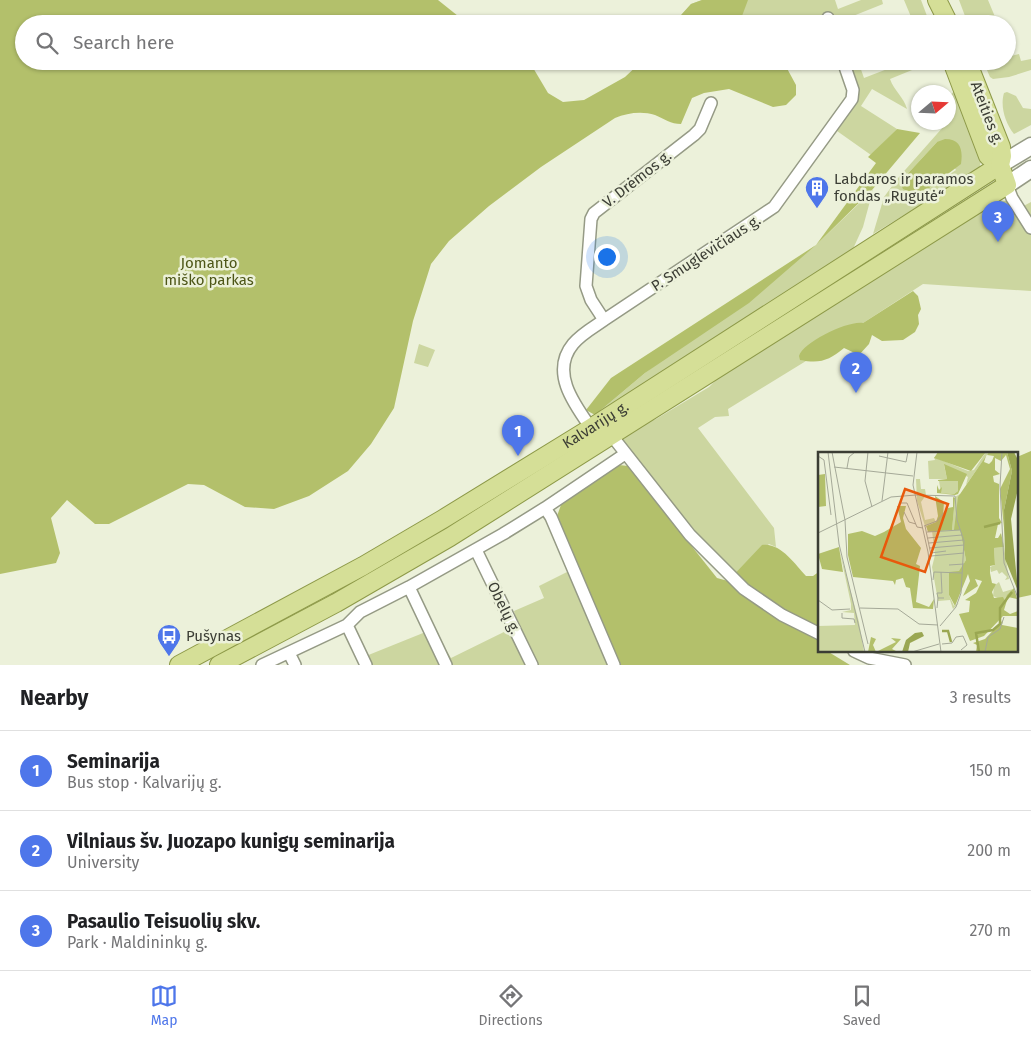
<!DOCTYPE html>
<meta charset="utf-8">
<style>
body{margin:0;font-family:"Fira Sans",sans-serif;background:#f2f2f2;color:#202124}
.compass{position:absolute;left:911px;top:85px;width:45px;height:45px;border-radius:50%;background:#fff;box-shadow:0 1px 4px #0004;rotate:71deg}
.you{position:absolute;left:606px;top:256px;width:18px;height:18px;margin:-12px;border:4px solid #fff;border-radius:50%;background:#1a73e8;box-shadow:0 0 0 8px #1a73e833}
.badge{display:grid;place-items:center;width:32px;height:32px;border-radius:50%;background:#4e76ea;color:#fff;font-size:16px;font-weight:700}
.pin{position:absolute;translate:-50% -41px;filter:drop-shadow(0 1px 2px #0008)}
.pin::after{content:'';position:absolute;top:26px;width:18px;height:15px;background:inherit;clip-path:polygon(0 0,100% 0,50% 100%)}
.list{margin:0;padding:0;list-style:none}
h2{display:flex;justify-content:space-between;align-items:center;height:65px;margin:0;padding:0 20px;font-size:21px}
h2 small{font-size:16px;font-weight:400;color:#757577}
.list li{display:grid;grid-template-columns:32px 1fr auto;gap:15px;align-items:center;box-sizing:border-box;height:80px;padding:0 20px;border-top:1px solid #e0e0e0}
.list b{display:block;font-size:19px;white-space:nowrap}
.list p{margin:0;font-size:16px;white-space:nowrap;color:#757577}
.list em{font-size:16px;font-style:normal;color:#757577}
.icon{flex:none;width:28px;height:28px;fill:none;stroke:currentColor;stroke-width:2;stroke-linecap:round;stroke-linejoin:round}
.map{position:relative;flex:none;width:1031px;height:665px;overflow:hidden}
.search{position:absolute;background:#fff;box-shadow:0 1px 4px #0004;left:15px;right:15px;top:15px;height:55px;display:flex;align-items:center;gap:12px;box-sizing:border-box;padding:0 18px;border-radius:28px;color:#757577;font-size:19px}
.sheet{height:305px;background:#fff}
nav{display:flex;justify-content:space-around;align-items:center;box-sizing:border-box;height:70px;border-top:1px solid #e0e0e0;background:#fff;font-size:14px;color:#757577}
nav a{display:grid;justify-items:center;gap:2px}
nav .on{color:#4e76ea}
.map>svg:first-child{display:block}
</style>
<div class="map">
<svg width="1031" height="665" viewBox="0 0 1031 665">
<rect width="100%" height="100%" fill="#ecf1da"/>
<path fill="#ccd6a0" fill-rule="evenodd" d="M 702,0 L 835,0 L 838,9 L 861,0 L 882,0 L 883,4 L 843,20 L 844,24 L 835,24 L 832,16 L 808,24 L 673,24 L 691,4 Z
M 904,0 L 921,0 L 930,24 L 914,24 Z
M 959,0 L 988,0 L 998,24 L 968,24 Z
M 1007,48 L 1011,56 L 1019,54 L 1021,61 L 1031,59 L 1031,70 L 1009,77 L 993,79 L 990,77 L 983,61 L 1007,61 Z
M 848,61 L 858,61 L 864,78 L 908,61 L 914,61 L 917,68 L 890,79 C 894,91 904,97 907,109 L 872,89 L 861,106 L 897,129 L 871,155 L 837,131 L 856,103 L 859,95 Z
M 955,90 L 981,161 L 979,170 L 953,190 L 922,204 L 873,234 L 884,197 L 898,178 L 944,126 L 941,123 L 948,122 L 949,97 ZM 937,142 L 956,170 L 928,189 L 914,194 L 900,182 Z
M 1007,92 L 1016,96 L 1023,108 L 1031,109 L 1031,125 L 1014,134 C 1005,123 1000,106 1004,93 Z
M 873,190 L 863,227 L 852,251 L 655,379 L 595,415 L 645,373 L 816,245 Z
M 995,200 L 1006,201 L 1014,211 L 1031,202 L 1031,291 L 923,284 L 863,323 L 801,360 L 806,361 L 728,409 L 729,416 L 715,417 L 698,428 L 774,528 L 776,547 L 769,544 L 728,581 L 731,574 L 624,445 L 622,435 L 634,427 L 656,419 L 709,387 L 728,368 Z
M 419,344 L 435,350 L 428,367 L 414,363 Z
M 580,439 L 549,468 L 465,521 L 242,646 L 239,639 Z
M 579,566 L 621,665 L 363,665 L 361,658 L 433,629 L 451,658 L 518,625 L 514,611 L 544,598 L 539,586 Z"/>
<path fill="#b3c06b" d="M 0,0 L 438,0 L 468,24 L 24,24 L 24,61 L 529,61 L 548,93 L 563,102 L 584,100 L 625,77 L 642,61 L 783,61 L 796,85 L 796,95 L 786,105 L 773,107 L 729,89 L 704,93 L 692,98 L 681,124 C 671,124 664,119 655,115 C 642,111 627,113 615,118 L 541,167 L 489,206 L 449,241 L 431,264 L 413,321 L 394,408 L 371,444 L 348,471 L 309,496 L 274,509 L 245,507 L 204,485 L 188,484 L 109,524 L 95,524 L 67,500 L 51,518 L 60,553 L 56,563 L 0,574 Z
M 702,0 L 748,0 L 739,24 L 673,24 L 691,4 Z
M 897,129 L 920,133 L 872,190 L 816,245 L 749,303 L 645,373 L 595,415 L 586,410 L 611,378 L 816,245 L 876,163 L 868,157 Z
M 945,139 C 961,139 963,150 961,164 L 928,189 L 914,194 L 903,189 L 900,182 L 937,142 Z
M 913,291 L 918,296 L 921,309 L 918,315 L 919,324 L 915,332 L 903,340 L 882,341 L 872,335 L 869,344 L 859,355 L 844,348 C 829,360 821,364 800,360 L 799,356 C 803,342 849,320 863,323 Z
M 1031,451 L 1031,595 L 1017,598 L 1017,457 Z
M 619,465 L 628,466 L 717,578 L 728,581 L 762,545 C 780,542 795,564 806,576 L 813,576 L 820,571 L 820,651 L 827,651 L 850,665 L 621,665 L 557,516 L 561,505 Z"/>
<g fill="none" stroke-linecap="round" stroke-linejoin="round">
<g stroke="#959a85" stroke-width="14">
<path id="street" d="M 828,18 L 830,24
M 1007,185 L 1012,198 L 1031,228
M 604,320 L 591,300 L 586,286 L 591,219 L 594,213 L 694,135 L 700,129 L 711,103
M 591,428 C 574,404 550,372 573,344 C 581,334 594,327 604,320 L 774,207 L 852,99 L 853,90 L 843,61
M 612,436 L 690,535 L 744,589 L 782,615 L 820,634
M 545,508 L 551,517 L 614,665
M 476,550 L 532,665
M 409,587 L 446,665
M 347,625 L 366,665
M 854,651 L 869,658 L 905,665
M 289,653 L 295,665
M 262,665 L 347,625 L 360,612 L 409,587 L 503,534 L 545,508 L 625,454"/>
</g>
<g stroke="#959a85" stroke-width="19">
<path id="secondary" d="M 1000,165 L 1031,146
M 1007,185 L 1031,169"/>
</g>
<g stroke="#8d9948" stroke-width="20">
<g id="primary">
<path d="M 937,0 L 949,24"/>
<path d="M 952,61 L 988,156 L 1000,165"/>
<path id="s1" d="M 179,665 L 363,566 L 443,519 L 591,428 L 1000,165"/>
<path d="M 219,665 L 336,603 L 450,537 L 1007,185 L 1000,165 L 1002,156 L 1001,147 L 967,61"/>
</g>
</g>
<use href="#street" stroke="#fff" stroke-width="11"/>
<use href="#secondary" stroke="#fff" stroke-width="16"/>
<use href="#primary" stroke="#d5df97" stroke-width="18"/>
</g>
<defs>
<g id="building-pin" transform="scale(1.25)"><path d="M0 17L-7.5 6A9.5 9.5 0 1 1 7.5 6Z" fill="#4e76ea" stroke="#ecf1da"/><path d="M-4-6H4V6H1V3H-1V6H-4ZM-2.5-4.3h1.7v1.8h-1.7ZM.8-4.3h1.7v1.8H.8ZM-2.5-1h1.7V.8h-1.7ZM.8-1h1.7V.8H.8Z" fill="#fff"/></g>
<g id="bus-pin" transform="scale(1.25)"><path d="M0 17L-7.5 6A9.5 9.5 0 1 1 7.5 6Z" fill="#4e76ea" stroke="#ecf1da"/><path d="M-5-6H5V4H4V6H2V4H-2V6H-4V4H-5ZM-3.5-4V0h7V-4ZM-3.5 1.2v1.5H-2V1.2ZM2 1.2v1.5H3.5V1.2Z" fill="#fff"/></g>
</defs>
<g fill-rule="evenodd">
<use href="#building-pin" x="817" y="188"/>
<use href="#bus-pin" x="169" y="636"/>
</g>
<g text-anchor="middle" stroke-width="5" stroke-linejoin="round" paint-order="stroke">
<g font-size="15" fill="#3b3d34" stroke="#ecf1da">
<text transform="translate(987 113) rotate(69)" y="5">Ateities g.</text>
<text transform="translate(637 179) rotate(-38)" y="5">V. Drėmos g.</text>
<text transform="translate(706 253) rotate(-33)" y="5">P. Smuglevičiaus g.</text>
<text dy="5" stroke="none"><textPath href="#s1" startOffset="481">Kalvarijų g.</textPath></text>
<text transform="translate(504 608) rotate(64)" y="5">Obelų g.</text>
</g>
<g font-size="15" fill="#3b3d34" stroke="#ecf1da" text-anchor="start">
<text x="834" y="184">Labdaros ir paramos<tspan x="834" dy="17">fondas „Rugutė“</tspan></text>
<text x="186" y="641">Pušynas</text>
</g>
<g font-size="15" fill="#4d5617" stroke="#ecf1da">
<text x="209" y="268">Jomanto<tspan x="209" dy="17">miško parkas</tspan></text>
</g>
</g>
<g transform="translate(818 452)">
<rect width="200" height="200" fill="#ecf1da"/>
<path d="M 168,0 L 171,0 L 148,33 L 150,25 L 126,13 L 129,27 L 111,27 L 110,9 L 117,8 L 116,5 L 150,19 L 156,18 ZM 98,27 L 102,27 L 103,37 L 107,37 L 108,43 L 103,50 L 107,68 L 116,66 L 118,70 L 107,74 L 99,49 ZM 121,29 L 140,29 L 140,39 L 136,42 L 123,41 ZM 142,42 L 142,78 L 148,108 L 141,120 L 131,120 L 131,143 L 136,154 L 141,151 L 135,157 L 132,148 L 120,149 L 114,115 L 117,103 L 114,79 L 134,78 L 137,45 ZM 186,95 L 191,127 L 187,128 L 189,125 L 184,120 L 181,122 L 179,118 L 173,120 L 172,115 L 177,113 L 176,96 ZM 22,100 L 41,170 L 46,200 L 0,200 L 0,174 L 37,173 L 36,161 L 24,160 L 33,158 L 33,152 ZM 181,130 L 185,140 L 195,137 L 187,149 L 175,144 L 176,134 Z" fill="#ccd6a0"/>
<path d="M 120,0 L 168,0 L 153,19 L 116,6 ZM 171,0 L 189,0 L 194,19 L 186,58 L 188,95 L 182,37 L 192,17 L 188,3 L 183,9 L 177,6 L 177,18 L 182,22 L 175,24 L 176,30 L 181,32 L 181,66 L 184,71 L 180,72 L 177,86 L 180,86 L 183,81 L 186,95 L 176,96 L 177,113 L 172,114 L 172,121 L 174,131 L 178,132 L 174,140 L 176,146 L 185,145 L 187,149 L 189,143 L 196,136 L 199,147 L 190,145 L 186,158 L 192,162 L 200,159 L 200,164 L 185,164 L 166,184 L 152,189 L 141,162 L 151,160 L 152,149 L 147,148 L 158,141 L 164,129 L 157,127 L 160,134 L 145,144 L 152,129 L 150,122 L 137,154 L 131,143 L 131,120 L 141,119 L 148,108 L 142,78 L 136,78 L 140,45 L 168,4 L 166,10 L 171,12 L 174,9 L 176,4 L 169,3 ZM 126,12 L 149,22 L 140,42 L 137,43 L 119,41 L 119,33 L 121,38 L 124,35 L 123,41 L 136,42 L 140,39 L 140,29 L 120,29 L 120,28 L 129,27 ZM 7,22 L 8,54 L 0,55 L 0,23 ZM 117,44 L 126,50 L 125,65 L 130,56 L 135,55 L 135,45 L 137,46 L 134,78 L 110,80 L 108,74 L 118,70 L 120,64 ZM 79,54 L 88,54 L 85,66 L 88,77 L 103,96 L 98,112 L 102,114 L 98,150 L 111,155 L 116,147 L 115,157 L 95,156 L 92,136 L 88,135 L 85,126 L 78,128 L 77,133 L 75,129 L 35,125 L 30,103 L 30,82 L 44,79 L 57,84 L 66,80 L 83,70 ZM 21,95 L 25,120 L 4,117 L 0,102 ZM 185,168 L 184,173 L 200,176 L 200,200 L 158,200 L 159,193 L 155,191 L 167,187 ZM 53,185 L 58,187 L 55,193 L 58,200 L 78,190 L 73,186 L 83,187 L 74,197 L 80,200 L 50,200 Z" fill="#b3c06b"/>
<path d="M 189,0 L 196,0 L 200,8 L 200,37 L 193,67 L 200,139 L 187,107 L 186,58 L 194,19 ZM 97,181 L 104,180 L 106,184 L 92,191 L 90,200 L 84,200 L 88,188 Z" fill="#9aa752"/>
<path fill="none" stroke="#9aa752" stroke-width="2.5" d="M 166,75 L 182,71M 124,179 L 130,179 L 133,190M 161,200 L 158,181 L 175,178 L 182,172 L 182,156 L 194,140"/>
<path fill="none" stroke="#a5a998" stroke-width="1" d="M 10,0 L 21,92 L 47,200M 14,0 L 27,68 L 29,105 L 50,192M 50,0 L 47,29 L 54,55M 99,0 L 95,33 L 110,100 L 123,200M 184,0 L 182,34 L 186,111 L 200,146M 0,4 L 6,8 L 13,63M 61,4 L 88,10 L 90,0M 16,15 L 95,24M 29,16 L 31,5 L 37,0M 98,43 L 137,44 L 139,68 L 146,89 L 143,141 L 138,155 L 122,174M 64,49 L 70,0M 83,51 L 89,51 L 99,75 L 105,76M 86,60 L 91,70 L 98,72M 106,74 L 119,69 L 129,57M 107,74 L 113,103M 109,80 L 142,78M 0,81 L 73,45 L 98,43M 110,86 L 144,83M 111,91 L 146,88M 112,96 L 146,93M 113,101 L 128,99M 113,104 L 146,101M 131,113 L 146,112M 115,128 L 116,120 L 144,121M 120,146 L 119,141 L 124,141 L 123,120M 0,148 L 14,158 L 32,157M 42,156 L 80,157 L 101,172 L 120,173M 119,156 L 120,146 L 126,146M 24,161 L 24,166 L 36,167 L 37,171M 124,192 L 134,191 L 138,185 L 145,184 L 149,193 L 143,198M 94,200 L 121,192M 167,200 L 170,185 L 182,177 L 186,165"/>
<path fill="#e8590c" fill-opacity="0.15" stroke="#e8590c" stroke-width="2.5" d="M 87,37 L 130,52 L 107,120 L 63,105 Z"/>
<rect width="200" height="200" fill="none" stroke="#3b3d34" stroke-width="2.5"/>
</g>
</svg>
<svg class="compass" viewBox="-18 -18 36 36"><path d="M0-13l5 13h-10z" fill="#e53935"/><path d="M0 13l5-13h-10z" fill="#757577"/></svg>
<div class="you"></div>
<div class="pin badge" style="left:518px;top:456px">1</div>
<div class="pin badge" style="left:856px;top:393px">2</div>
<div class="pin badge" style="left:998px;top:242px">3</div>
<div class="search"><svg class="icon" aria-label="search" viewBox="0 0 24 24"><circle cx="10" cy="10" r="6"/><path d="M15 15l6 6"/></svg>Search here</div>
</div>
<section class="sheet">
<h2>Nearby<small>3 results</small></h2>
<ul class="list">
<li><span class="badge">1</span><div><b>Seminarija</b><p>Bus stop · Kalvarijų g.</p></div><em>150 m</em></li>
<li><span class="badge">2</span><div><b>Vilniaus šv. Juozapo kunigų seminarija</b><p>University</p></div><em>200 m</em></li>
<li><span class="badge">3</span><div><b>Pasaulio Teisuolių skv.</b><p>Park · Maldininkų g.</p></div><em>270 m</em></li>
</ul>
</section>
<nav>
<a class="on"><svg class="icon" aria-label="map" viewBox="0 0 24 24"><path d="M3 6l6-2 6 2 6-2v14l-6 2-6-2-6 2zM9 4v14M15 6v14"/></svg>Map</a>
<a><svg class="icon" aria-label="directions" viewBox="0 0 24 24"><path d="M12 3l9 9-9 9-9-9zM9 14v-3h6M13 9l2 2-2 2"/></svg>Directions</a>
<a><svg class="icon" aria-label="saved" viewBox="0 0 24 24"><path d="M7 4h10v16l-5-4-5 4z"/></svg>Saved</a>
</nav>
